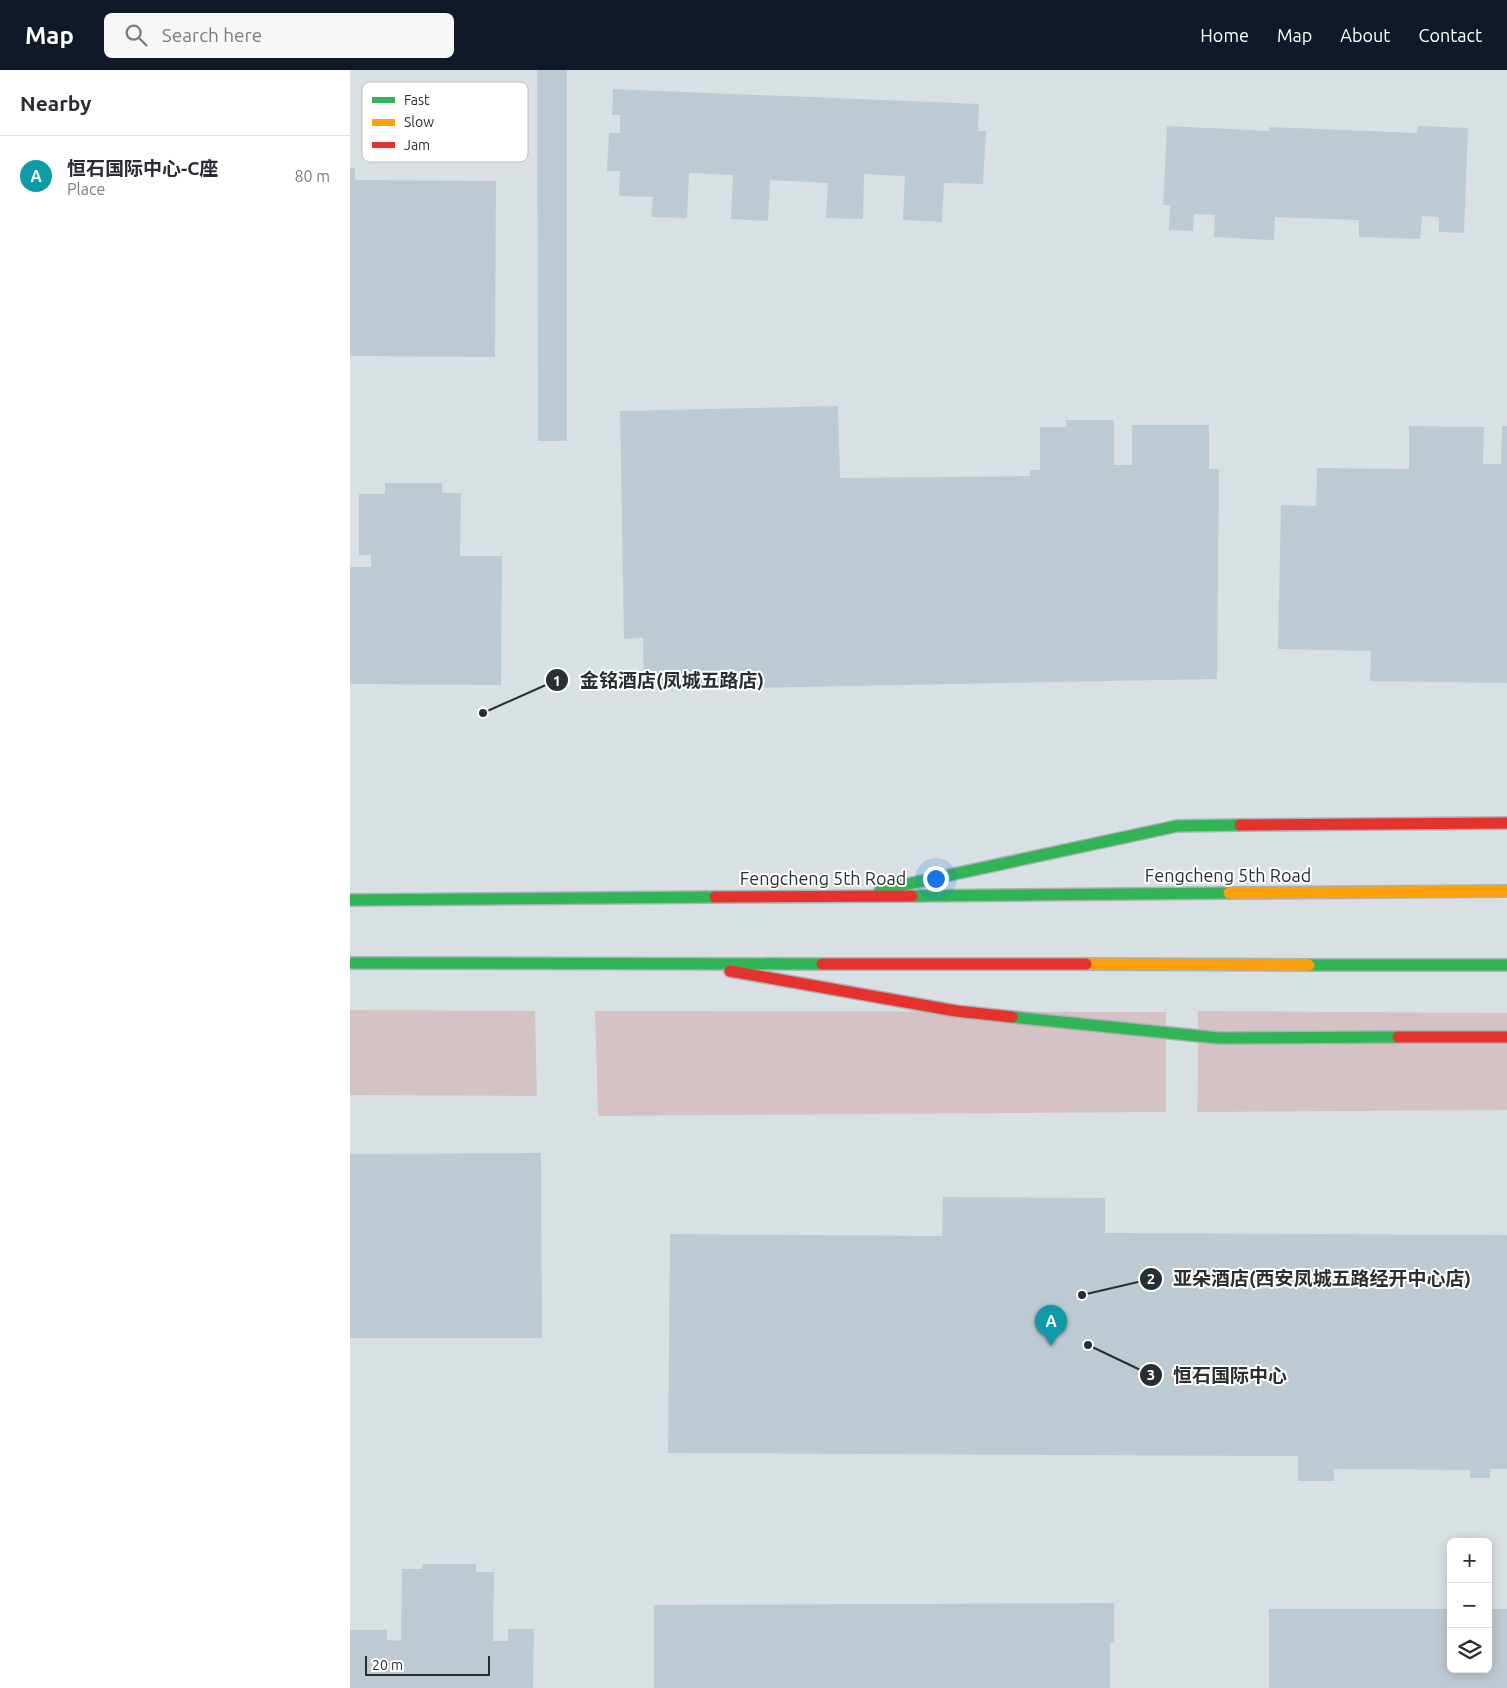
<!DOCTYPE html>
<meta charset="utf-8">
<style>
body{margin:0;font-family:Ubuntu,"Noto Sans SC",sans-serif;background:#f7f7f7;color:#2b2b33}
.controls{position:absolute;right:15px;bottom:15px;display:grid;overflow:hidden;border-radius:8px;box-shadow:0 2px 12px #0003}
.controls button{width:45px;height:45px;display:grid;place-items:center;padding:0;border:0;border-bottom:1px solid #e1e1e2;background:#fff;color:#2b2b33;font:25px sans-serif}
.scale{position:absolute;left:15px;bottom:12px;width:125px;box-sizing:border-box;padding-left:5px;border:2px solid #292e31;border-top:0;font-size:14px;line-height:18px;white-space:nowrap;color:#292e31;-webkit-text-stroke:4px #fff;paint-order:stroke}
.you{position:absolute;left:585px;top:808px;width:18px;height:18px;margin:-12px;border:4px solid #fff;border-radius:50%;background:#1a73e8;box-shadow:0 0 0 8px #1a73e833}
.badge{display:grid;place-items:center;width:32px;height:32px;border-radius:50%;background:#111827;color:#fff;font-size:16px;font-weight:700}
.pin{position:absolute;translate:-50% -41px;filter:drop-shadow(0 1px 2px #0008)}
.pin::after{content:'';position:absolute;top:26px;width:18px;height:15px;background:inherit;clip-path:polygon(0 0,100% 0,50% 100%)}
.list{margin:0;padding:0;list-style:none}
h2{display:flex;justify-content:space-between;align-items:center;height:65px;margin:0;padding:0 20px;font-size:21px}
h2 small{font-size:16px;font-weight:400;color:#7c7c81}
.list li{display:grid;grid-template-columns:32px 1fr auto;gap:15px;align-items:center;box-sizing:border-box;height:80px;padding:0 20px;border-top:1px solid #e1e1e2}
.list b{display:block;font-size:19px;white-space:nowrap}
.list p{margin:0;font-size:16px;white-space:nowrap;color:#7c7c81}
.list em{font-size:16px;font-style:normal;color:#7c7c81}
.icon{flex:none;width:28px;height:28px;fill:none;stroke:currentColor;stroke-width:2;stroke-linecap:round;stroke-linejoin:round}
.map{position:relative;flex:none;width:1157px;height:1618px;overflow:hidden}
header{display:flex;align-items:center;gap:30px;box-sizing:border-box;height:70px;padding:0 25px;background:#111827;color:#fff}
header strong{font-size:24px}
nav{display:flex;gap:28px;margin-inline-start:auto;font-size:18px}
.search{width:350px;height:45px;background:#f7f7f7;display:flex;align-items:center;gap:12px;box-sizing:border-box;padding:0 18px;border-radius:8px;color:#7c7c81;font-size:19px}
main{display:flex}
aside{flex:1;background:#fff}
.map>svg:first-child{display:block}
</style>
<header>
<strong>Map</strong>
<div class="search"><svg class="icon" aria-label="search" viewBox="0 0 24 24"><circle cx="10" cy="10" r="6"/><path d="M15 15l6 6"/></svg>Search here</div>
<nav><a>Home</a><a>Map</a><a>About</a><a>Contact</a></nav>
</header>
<main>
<aside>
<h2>Nearby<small></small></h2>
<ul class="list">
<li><span class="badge" style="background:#0f9aa8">A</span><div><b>恒石国际中心-C座</b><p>Place</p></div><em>80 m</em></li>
</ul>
</aside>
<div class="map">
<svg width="1157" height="1618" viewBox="0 0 1157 1618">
<rect width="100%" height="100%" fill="#d9e0e4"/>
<path fill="#d5c2c4" d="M 0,940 L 185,941 L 187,1026 L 0,1025 Z
M 245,941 L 816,942 L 816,1042 L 248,1046 Z
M 848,941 L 1157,943 L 1157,1040 L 847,1042 L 848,1017 L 846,1015 L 848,1015 Z"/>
<path fill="#becad2" d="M 187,0 L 217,0 L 217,371 L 188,371 Z
M 263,19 L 629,34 L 628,61 L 636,61 L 633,114 L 594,113 L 592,152 L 553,150 L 555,106 L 514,104 L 513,149 L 476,148 L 478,113 L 420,110 L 418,151 L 381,149 L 383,105 L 339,103 L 337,148 L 301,147 L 303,127 L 269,126 L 270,101 L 257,101 L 259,63 L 270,63 L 270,45 L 262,45 Z
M 817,56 L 920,61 L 920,57 L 1067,63 L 1068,56 L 1118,58 L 1114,163 L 1089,162 L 1089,147 L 1072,146 L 1070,169 L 1009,167 L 1009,150 L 925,147 L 924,170 L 864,167 L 865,145 L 844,144 L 843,161 L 819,160 L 820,135 L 813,135 Z
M 0,98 L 5,98 L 5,110 L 146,111 L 145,287 L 0,286 Z
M 488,336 L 490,408 L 680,406 L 680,400 L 690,400 L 690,357 L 716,357 L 716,350 L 764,350 L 764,395 L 782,395 L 782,355 L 859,355 L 859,399 L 869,399 L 867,609 L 294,620 L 293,568 L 274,569 L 270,341 Z
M 1059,356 L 1134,357 L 1133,394 L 1151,394 L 1152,356 L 1157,356 L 1157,613 L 1020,611 L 1021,581 L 928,579 L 931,435 L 966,436 L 967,398 L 1059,399 Z
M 35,413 L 92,413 L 92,423 L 111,423 L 110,486 L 152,486 L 151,615 L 0,614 L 0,497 L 21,497 L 21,485 L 9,485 L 9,424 L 35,424 Z
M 191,1083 L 192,1268 L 0,1268 L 0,1084 Z
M 593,1127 L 755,1128 L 755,1163 L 1157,1165 L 1157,1399 L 1140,1399 L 1140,1408 L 1120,1408 L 1120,1400 L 984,1399 L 984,1411 L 948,1411 L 948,1386 L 318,1383 L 320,1164 L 592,1166 Z
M 72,1494 L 126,1494 L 126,1502 L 144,1502 L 143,1571 L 158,1571 L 158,1559 L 184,1559 L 183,1618 L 0,1618 L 0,1560 L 37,1560 L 37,1570 L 51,1571 L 52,1499 L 72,1499 Z
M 764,1533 L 764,1573 L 760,1573 L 760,1618 L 304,1618 L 304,1535 Z
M 919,1539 L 1101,1539 L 1101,1599 L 1138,1599 L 1138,1539 L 1157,1539 L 1157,1618 L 919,1618 Z"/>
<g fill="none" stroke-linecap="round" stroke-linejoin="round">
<g stroke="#abb1b4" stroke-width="14">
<path id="fast" d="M 530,820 L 827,756 L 890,755
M 562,826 L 879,823
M 0,830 L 365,827
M 0,893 L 472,894
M 959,895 L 1157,895
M 662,947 L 869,968 L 1048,967"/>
</g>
<g stroke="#abb1b4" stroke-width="14">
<path id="slow" d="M 879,823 L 1157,821
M 736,894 L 959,895"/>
</g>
<g stroke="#abb1b4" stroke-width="14">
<path id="jam" d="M 890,755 L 1157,753
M 365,827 L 562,826
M 472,894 L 736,894
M 380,901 L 606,941 L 662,947
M 1048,967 L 1157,967"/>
</g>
<use href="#fast" stroke="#30b455" stroke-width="11"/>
<use href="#slow" stroke="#ff9f0a" stroke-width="11"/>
<use href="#jam" stroke="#e5322d" stroke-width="11"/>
</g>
<g text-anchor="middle" stroke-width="4" stroke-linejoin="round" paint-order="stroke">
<g font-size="18" fill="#292e31" stroke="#fff">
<text x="878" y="812">Fengcheng 5th Road</text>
<text x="473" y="815">Fengcheng 5th Road</text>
</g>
</g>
<rect x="12" y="12" width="166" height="80" rx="8" fill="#fff" stroke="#bfc0c1" stroke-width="1"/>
<rect x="22" y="27" width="23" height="6" fill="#30b455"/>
<rect x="22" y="49" width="23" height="7" fill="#ff9f0a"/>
<rect x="22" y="72" width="23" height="6" fill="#e5322d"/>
<g font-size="14" fill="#292e31">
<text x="54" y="35">Fast</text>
<text x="54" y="57">Slow</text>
<text x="54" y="80">Jam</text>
</g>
<path fill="none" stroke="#292e31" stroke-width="2" d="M133 643L207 610M732 1225L801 1209M738 1275L801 1305"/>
<g fill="#292e31" stroke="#fff" stroke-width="2">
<circle cx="133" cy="643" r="5"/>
<circle cx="732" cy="1225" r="5"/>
<circle cx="738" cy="1275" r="5"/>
<circle cx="207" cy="610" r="12"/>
<circle cx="801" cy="1209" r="12"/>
<circle cx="801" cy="1305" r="12"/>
</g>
<g font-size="15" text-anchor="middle" font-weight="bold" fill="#fff">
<text x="207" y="616">1</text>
<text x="801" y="1214">2</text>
<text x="801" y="1310">3</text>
</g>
<g font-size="19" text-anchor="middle" font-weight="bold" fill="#292e31" stroke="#fff" stroke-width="4" stroke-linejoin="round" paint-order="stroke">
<text x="322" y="617">金铭酒店(凤城五路店)</text>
<text x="972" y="1215">亚朵酒店(西安凤城五路经开中心店)</text>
<text x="880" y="1312">恒石国际中心</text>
</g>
</svg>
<div class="controls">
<button>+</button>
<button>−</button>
<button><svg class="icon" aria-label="layers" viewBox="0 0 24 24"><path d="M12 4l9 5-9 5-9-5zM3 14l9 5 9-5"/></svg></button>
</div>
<div class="scale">20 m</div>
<div class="you"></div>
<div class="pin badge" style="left:701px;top:1276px;background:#0f9aa8">A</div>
</div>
</main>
